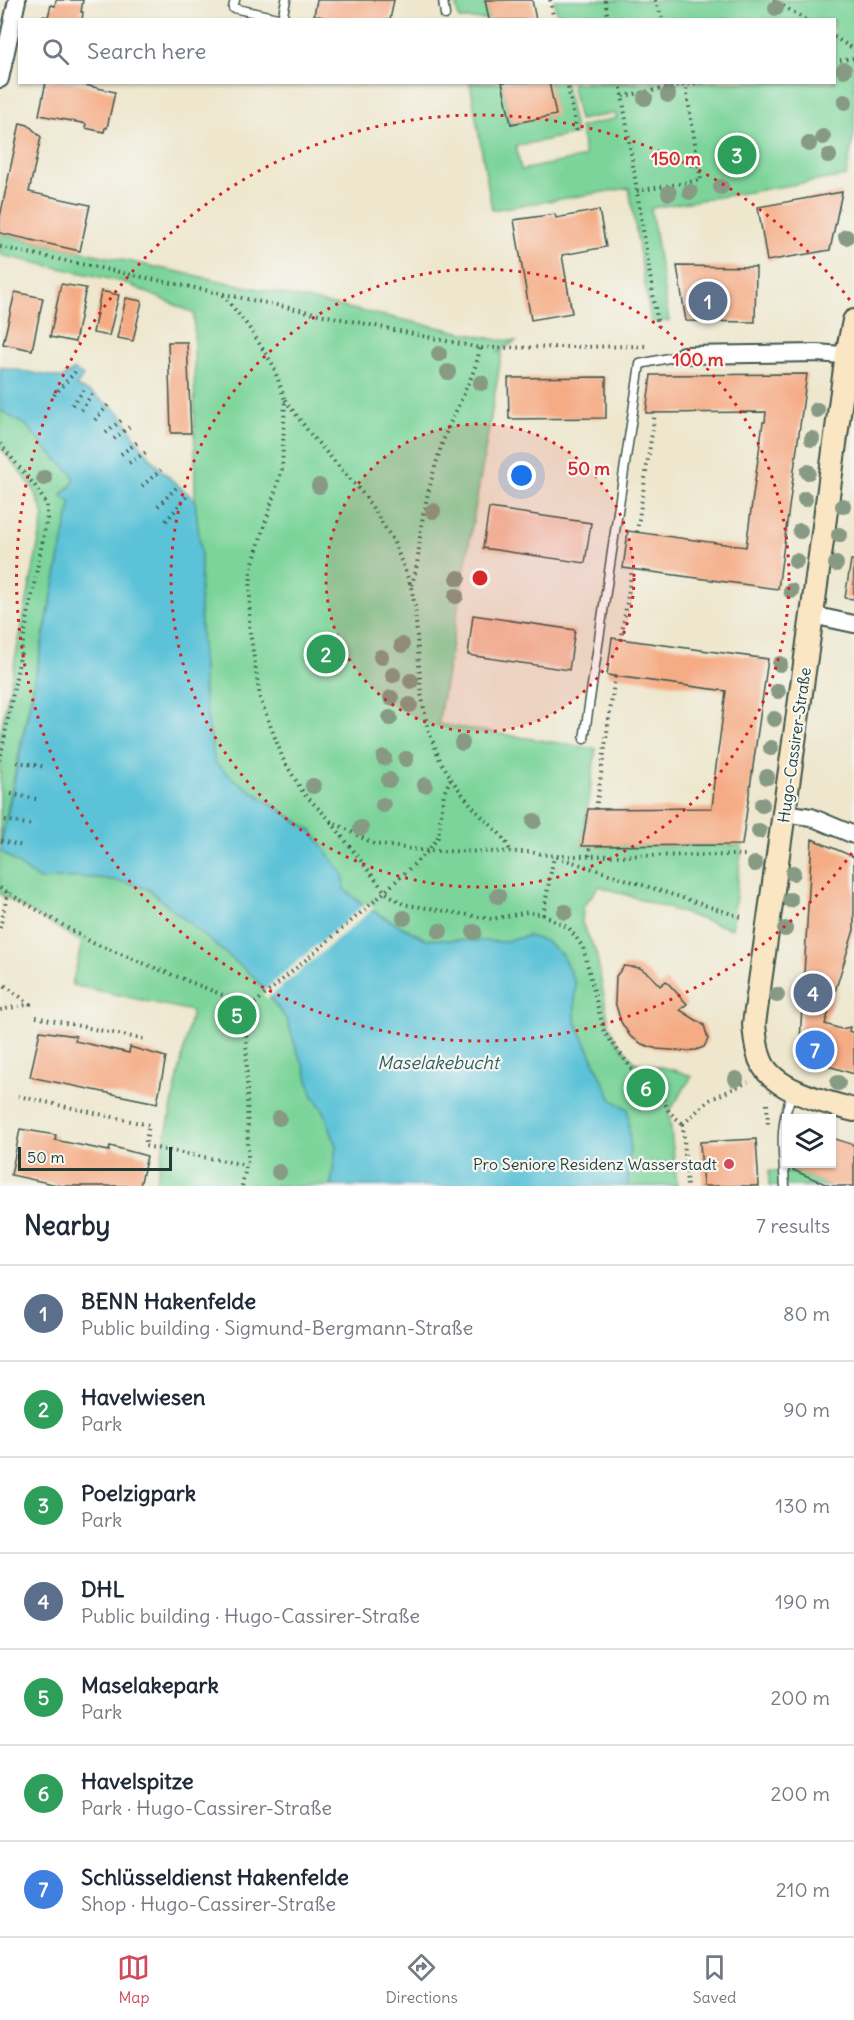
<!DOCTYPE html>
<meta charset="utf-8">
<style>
body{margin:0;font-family:Delius,sans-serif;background:#f2f2f3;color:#1f2937}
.controls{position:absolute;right:18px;bottom:18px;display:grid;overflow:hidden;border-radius:0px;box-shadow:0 2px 4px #0004}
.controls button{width:54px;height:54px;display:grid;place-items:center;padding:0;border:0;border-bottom:2px solid #e0e1e3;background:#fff;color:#1f2937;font:30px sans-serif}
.scale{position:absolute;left:18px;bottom:15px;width:154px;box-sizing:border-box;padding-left:6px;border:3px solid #1f3d34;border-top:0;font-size:16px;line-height:21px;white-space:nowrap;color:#1f3d34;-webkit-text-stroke:4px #f6f6f2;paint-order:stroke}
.you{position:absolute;left:522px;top:476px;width:21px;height:21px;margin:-15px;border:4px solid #fff;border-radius:50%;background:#1a73e8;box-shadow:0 0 0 9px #1a73e833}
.badge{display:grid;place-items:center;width:39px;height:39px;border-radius:50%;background:#d1495b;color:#fff;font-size:20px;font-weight:700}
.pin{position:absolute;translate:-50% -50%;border:3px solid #fff;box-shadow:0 2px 6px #0006}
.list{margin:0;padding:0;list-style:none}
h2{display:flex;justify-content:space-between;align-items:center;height:78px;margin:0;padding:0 24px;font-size:26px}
h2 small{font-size:20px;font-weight:400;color:#747a83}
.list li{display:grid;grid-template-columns:39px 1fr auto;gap:18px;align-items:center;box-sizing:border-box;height:96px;padding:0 24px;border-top:2px solid #e0e1e3}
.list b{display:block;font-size:22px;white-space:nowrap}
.list p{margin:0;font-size:20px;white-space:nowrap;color:#747a83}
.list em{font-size:20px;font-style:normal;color:#747a83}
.icon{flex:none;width:33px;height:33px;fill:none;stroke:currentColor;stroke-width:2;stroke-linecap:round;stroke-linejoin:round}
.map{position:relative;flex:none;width:854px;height:1186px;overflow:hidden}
.search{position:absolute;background:#fff;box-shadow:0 2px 4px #0004;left:18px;right:18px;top:18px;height:66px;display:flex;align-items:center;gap:15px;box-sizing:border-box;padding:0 21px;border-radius:0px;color:#747a83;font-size:22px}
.sheet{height:750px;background:#fff}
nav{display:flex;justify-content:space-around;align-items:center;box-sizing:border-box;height:84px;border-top:2px solid #e0e1e3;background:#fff;font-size:16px;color:#747a83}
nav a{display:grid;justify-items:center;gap:3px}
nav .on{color:#d1495b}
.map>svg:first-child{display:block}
</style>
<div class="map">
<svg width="854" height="1186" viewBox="0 0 854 1186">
<rect width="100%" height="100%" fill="#f6f6f2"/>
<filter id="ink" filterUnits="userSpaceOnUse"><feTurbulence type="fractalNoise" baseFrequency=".0167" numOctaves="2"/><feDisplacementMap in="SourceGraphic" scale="12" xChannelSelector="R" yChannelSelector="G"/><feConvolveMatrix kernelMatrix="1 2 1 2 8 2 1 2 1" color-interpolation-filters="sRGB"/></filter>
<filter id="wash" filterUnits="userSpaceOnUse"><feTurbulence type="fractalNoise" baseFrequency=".008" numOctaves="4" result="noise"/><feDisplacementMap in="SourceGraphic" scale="24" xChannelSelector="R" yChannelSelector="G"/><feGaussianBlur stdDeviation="1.35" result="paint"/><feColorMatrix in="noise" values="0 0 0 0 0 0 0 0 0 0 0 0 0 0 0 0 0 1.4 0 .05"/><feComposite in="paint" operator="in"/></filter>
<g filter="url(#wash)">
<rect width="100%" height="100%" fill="#eee7ce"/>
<path fill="#7cd49a" stroke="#4e8867" stroke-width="1.5" d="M 455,0 L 485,0 L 489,19 L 459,19 Z
M 554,0 L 854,0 L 854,134 L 846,176 L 651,208 L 669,321 L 651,322 L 629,188 L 492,210 L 470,83 L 502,83 L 511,124 L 555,115 L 549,83 L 565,83 L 576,134 L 516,146 L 521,170 L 585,157 L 580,127 L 617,118 L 615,113 L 579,120 L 571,83 L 834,82 L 834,20 L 558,19 Z
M 0,234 L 498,340 L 516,341 L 498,352 L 502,352 L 438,724 L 596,749 L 582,846 L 742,845 L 732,929 L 599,886 L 583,907 L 582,923 L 596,952 L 609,1025 L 617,1041 L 636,1063 L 671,1069 L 692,1076 L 669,1112 L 677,1186 L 628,1186 L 630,1144 L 612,1100 L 575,1019 L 575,983 L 528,936 L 502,942 L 425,939 L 367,908 L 344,889 L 344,876 L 312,831 L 235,780 L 214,763 L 204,698 L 200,609 L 201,555 L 195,500 L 194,313 L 123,282 L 0,255 Z
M 0,410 L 27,426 L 46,449 L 71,472 L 75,481 L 62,495 L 71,503 L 0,845 L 0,735 L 44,515 L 33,488 L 0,447 Z
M 0,850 L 39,880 C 76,875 113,876 148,889 L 254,977 L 287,1020 L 297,1051 L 305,1068 L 312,1094 L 325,1113 L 336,1146 L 331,1186 L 155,1186 L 192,1011 L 72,985 L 82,942 L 0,894 Z
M 769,1171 L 796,1171 L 830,1186 L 769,1186 Z"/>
<path fill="#5bc2d7" stroke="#3d8086" stroke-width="1.5" d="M 0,367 L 62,378 L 74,370 L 83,376 L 76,386 L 93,394 L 121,414 L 138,442 L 161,470 L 195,500 L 201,555 L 200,609 L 204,698 L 215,763 L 235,780 L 312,831 L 344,876 L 344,889 L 367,908 L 425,939 L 502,942 L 528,936 L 545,941 L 562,955 L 575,983 L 575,1020 L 612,1100 L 628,1109 L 630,1144 L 628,1186 L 331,1186 L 336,1146 L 325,1113 L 312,1094 L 305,1068 L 297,1051 L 287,1020 L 254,977 L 148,889 C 113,876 76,875 39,880 L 0,850 L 71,503 L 62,496 L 75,481 L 71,472 L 46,449 L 27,426 L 0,410 Z"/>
<path fill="#eee7ce" d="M 366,903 L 374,908 L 267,999 L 262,992 Z"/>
<g id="blocks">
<path fill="#f5ac85" d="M 56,0 L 83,0 L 81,12 L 83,12 L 82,20 L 42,20 L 43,16 L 48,17 L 51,5 L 55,6 Z
M 317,0 L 394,0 L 390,20 L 336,20 L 314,15 Z
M 485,0 L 532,0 L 536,20 L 489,20 Z
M 46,82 L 72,82 L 115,92 L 107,128 L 105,128 L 104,132 L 85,128 L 86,124 L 82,123 L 39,115 Z
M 502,82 L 549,82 L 556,115 L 511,124 Z
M 20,123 L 28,125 L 41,137 L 29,192 L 90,205 L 80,251 L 0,233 L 0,217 Z
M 842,192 L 830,250 L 767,261 L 758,207 Z
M 599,210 L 606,247 L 562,255 L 572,313 L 531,320 L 514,220 L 555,214 L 556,218 Z
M 677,266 L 756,267 L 755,322 L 686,321 Z
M 61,284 L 86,288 L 75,342 L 50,337 Z
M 101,291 L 119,295 L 109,336 L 93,333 Z
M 15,292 L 43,298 L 32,350 L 3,344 Z
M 126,298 L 142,301 L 133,341 L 117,338 Z
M 168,342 L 187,342 L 191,433 L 171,433 Z
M 807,374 L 778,589 L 623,568 L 628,531 L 746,547 L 763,422 L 765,422 L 766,412 L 646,413 L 651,375 Z
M 606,377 L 606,418 L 509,419 L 508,378 Z
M 489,508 L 591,523 L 585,563 L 483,548 Z
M 851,560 L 854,560 L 854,599 L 845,598 Z
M 473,615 L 575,630 L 569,670 L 468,655 Z
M 612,638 L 768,659 L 742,845 L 582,846 L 588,809 L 712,808 L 714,789 L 713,789 L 726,691 L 607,675 Z
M 812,839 L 854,857 L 854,930 L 825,1024 L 841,1029 L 850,1027 L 849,1031 L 854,1033 L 854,1074 L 799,1057 Z
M 624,966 L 640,968 L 650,975 L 660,986 L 666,981 L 687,1004 L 680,1010 L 704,1025 L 708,1039 L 704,1047 L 696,1050 L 684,1051 L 657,1049 L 642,1044 L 630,1036 L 621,1022 L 615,1002 L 616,976 Z
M 40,1031 L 76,1036 L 75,1041 L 129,1053 L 130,1047 L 166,1057 L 157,1103 L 30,1077 Z
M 20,1129 L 56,1135 L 55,1140 L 109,1151 L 110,1146 L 147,1156 L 140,1186 L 62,1186 L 11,1175 Z
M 832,1138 L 854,1145 L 854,1186 L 830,1186 L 793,1170 L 793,1164 L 832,1164 Z
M 756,1139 L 759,1186 L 703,1186 L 700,1142 Z"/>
</g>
</g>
<g filter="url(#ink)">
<use href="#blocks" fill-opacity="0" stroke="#3e564b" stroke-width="1.5"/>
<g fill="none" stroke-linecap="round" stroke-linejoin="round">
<g stroke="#3e564b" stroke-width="11">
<path id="lane" d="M 235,0 L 233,8 L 282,19 L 286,0
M 443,0 L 445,15
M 584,739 L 640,364 L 683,355
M 785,1186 C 783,1152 778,1122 794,1090"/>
</g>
<g stroke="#3e564b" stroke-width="20">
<path id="street" d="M 0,79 L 17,0
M 683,355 L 817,353 L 854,356
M 812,615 L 854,624
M 784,813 L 811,817 L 854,835"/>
</g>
<g stroke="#3e564b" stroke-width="26">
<path id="secondary" d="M 854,321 L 847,354 L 812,615 L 754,1024 C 755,1036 756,1050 761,1061 C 773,1091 826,1102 854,1110"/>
</g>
<path stroke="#3e564b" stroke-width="4" stroke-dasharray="1.5 4.5" stroke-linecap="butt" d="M 550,0 L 554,20
M 605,0 L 608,20
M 655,0 L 663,20
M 773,0 L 806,20
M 834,37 L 854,49
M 834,61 L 854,58
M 567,82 L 577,133
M 620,82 L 658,326
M 623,96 L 702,82
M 637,191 L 701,180 L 685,82
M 0,247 L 480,348 L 649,346
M 223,295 L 248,326 L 273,365 L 285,400 L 282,469 L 251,569 L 249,625 L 260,698 L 283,759 L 304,794 L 331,821 L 374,844 L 428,851 L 438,837 L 444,793 L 451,778 L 440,760 L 428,729 L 421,693 L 415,607 L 411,586 L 393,540 L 365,496 L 312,436 L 285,400
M 54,395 L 76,371
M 72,405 L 84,390
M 81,410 L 92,394
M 95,420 L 108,405
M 106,433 L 124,418
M 114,439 L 129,427
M 0,444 L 35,486 L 47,505 L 47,518 L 0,760
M 121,454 L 138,442
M 129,463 L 146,452
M 142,486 L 161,470
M 158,506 L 178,486
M 166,521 L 188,495
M 637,532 L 655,413
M 411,585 C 420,565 418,543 422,522 C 426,498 433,474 440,450 C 450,416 474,382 480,348
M 621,640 L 632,569
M 17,762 L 46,767
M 451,779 C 458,788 465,798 472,806 C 484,821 504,833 510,851
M 11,794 L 36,799
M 596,809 L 615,677
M 5,820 L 32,825
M 331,822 L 385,892 L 403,904 L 492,919 L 528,912 L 543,915 L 569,928 L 583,947 L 604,1032 L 632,1069 L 653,1076 L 669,1112 L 683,1124
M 1,841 L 23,846
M 557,856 L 749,855
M 589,856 L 590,846
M 0,888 L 93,943 L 248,1005 L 254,1004 L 377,899 L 428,851 L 529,852 L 554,856 L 741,917
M 543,915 L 554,856
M 0,928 L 8,892
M 0,982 L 30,1004 L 0,1010
M 36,1017 L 147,1040
M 18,1096 L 149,1125 L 145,1146 L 246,1165
M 767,1104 L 768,1125
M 683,1124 L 709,1100 L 748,1082
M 683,1124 L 687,1186
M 242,1186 L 248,1158 L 246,1012 L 248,1005"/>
<use href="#lane" stroke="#fff" stroke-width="8"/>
<use href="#street" stroke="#fff" stroke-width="16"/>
<use href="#secondary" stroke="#fbe6c4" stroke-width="22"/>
</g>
<g fill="#879a84">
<circle cx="776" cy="8" r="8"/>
<circle cx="844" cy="70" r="8"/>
<circle cx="668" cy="95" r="8"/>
<circle cx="645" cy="98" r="8"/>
<circle cx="845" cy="102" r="8"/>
<circle cx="823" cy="137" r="8"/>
<circle cx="809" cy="144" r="8"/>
<circle cx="829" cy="156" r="8"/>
<circle cx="721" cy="187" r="8"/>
<circle cx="690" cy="192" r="8"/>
<circle cx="669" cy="193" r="8"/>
<circle cx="846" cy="237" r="8"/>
<circle cx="439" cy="354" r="8"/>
<circle cx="448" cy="372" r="8"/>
<circle cx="481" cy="383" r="8"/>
<circle cx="817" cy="410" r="8"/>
<circle cx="812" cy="439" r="8"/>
<circle cx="808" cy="472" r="8"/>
<circle cx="44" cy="478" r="8"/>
<circle cx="319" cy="486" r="8"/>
<circle cx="805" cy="499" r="8"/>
<circle cx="843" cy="506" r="8"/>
<circle cx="433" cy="511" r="8"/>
<circle cx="800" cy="531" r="8"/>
<circle cx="839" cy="535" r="8"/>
<circle cx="796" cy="561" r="8"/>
<circle cx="836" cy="564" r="8"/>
<circle cx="458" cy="578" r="8"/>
<circle cx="791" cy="591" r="8"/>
<circle cx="456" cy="596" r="8"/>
<circle cx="402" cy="645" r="8"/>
<circle cx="381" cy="657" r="8"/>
<circle cx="780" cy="664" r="8"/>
<circle cx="393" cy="675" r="8"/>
<circle cx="411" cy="681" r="8"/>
<circle cx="778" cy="691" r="8"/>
<circle cx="391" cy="698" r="8"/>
<circle cx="410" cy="705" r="8"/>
<circle cx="390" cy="718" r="8"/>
<circle cx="774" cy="719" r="8"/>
<circle cx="462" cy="743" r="8"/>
<circle cx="771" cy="748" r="8"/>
<circle cx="384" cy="758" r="8"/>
<circle cx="406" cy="759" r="8"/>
<circle cx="767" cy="777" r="8"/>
<circle cx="389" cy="780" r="8"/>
<circle cx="425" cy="785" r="8"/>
<circle cx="313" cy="786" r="8"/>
<circle cx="383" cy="805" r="8"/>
<circle cx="762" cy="805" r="8"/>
<circle cx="534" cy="821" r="8"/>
<circle cx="361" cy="828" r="8"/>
<circle cx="759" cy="831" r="8"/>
<circle cx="755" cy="864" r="8"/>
<circle cx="793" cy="873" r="8"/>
<circle cx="498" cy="896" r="8"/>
<circle cx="790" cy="900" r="8"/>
<circle cx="565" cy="912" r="8"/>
<circle cx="404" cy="918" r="8"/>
<circle cx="785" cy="929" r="8"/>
<circle cx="440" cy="931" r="8"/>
<circle cx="474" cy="932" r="8"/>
<circle cx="777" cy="995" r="8"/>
<circle cx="736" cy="1079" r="8"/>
<circle cx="838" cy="1083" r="8"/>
<circle cx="279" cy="1118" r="8"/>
<circle cx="279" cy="1172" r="8"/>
</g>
</g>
<circle cx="480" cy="578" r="154" fill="#d62828" fill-opacity=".12"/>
<g fill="none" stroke="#d62828" stroke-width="3" stroke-dasharray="3 6">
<circle cx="480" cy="578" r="154"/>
<circle cx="480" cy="578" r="309"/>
<path d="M852 853A463 463 0 1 1 852 303"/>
</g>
<circle fill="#d1495b" stroke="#f6f6f2" stroke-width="2" cx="729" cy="1164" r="6"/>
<g text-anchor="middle" stroke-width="4.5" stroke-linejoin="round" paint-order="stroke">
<g font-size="16" fill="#1f3d34" stroke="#f6f6f2">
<text transform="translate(794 745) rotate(-82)" y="6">Hugo-Cassirer-Straße</text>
</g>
<g font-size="16" fill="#1f3d34" stroke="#f6f6f2" text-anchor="end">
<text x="717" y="1170">Pro Seniore Residenz Wasserstadt</text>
</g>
<g font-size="18" font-style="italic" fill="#2e5e5d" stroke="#f6f6f2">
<text x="438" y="1069">Maselakebucht</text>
</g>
</g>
<circle cx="480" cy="578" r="9" fill="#d62828" stroke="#f6f6f2" stroke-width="3"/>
<g font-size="18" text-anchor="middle" font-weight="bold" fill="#d62828" stroke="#f6f6f2" stroke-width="4.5" stroke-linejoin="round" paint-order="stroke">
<text x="676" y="165">150 m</text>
<text x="698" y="366">100 m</text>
<text x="589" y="475">50 m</text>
</g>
</svg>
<div class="controls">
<button><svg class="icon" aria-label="layers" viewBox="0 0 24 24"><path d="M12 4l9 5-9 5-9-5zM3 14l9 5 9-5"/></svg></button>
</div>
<div class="scale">50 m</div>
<div class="you"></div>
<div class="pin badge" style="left:708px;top:301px;background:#5c6f8a">1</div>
<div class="pin badge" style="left:326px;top:654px;background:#2e9e5b">2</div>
<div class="pin badge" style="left:737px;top:155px;background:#2e9e5b">3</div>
<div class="pin badge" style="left:813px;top:993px;background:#5c6f8a">4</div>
<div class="pin badge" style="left:237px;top:1015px;background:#2e9e5b">5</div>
<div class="pin badge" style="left:646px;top:1088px;background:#2e9e5b">6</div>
<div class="pin badge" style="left:815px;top:1050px;background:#3f7fe0">7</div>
<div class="search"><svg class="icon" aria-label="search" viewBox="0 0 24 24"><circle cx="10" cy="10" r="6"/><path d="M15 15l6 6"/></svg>Search here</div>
</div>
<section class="sheet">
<h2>Nearby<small>7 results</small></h2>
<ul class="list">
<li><span class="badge" style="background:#5c6f8a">1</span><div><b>BENN Hakenfelde</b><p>Public building · Sigmund-Bergmann-Straße</p></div><em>80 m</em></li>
<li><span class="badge" style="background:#2e9e5b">2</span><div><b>Havelwiesen</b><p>Park</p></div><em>90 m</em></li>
<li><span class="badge" style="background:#2e9e5b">3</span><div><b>Poelzigpark</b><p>Park</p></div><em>130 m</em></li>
<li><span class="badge" style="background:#5c6f8a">4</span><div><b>DHL</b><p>Public building · Hugo-Cassirer-Straße</p></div><em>190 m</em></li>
<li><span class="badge" style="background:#2e9e5b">5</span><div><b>Maselakepark</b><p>Park</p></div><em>200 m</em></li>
<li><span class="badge" style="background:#2e9e5b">6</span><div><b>Havelspitze</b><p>Park · Hugo-Cassirer-Straße</p></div><em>200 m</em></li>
<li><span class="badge" style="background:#3f7fe0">7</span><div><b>Schlüsseldienst Hakenfelde</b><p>Shop · Hugo-Cassirer-Straße</p></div><em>210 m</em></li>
</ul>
</section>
<nav>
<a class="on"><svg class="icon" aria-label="map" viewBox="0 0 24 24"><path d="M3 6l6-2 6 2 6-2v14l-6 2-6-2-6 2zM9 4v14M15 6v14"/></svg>Map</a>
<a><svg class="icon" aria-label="directions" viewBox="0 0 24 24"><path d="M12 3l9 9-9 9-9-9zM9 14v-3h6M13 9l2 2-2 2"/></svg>Directions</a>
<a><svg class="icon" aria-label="saved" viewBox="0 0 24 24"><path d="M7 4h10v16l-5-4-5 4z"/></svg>Saved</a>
</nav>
